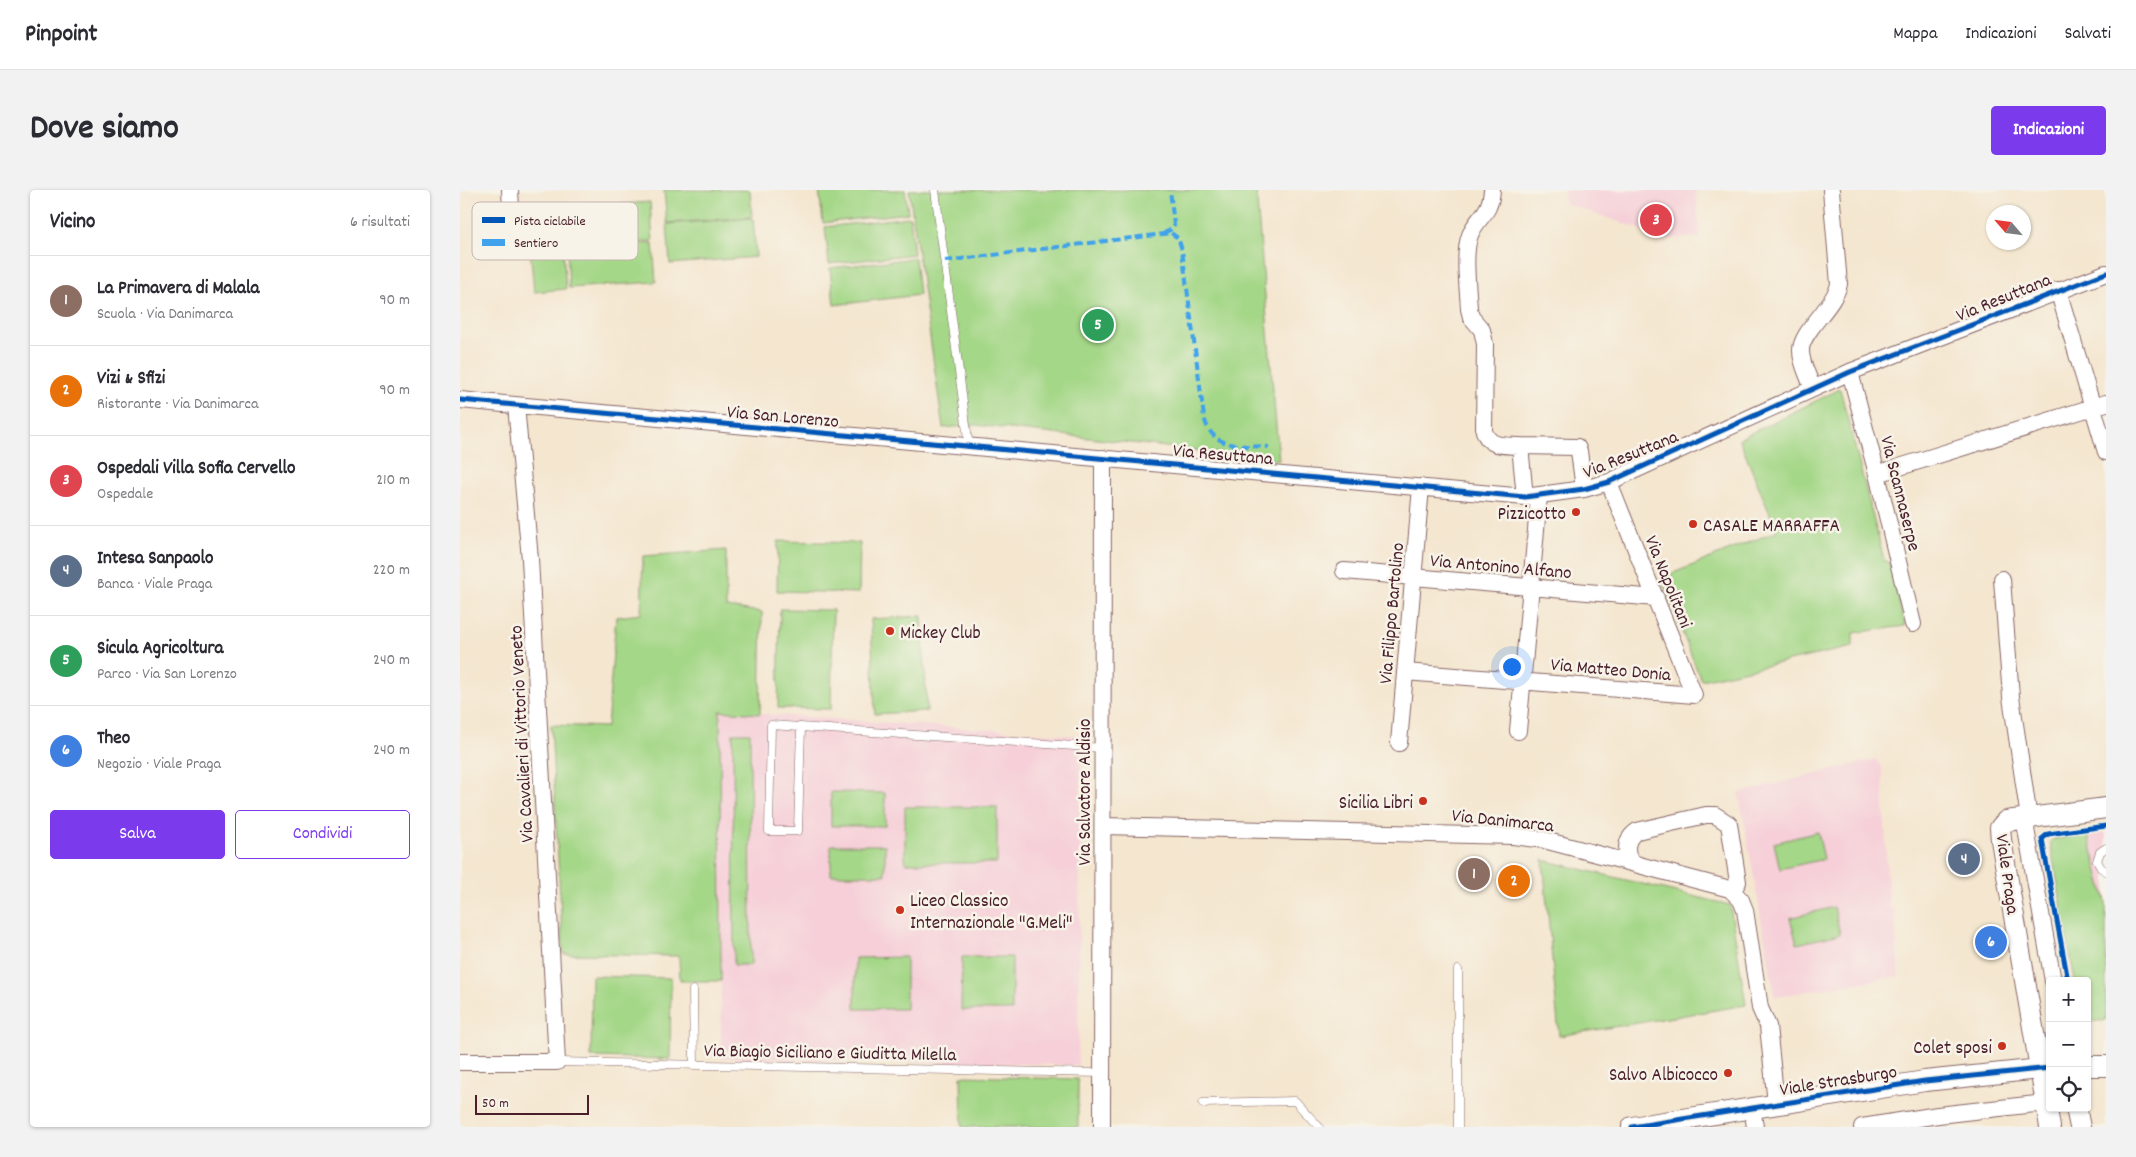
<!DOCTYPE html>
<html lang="it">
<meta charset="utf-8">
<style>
body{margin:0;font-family:Dekko,sans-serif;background:#f2f2f3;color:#2b2b33}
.controls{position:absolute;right:15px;bottom:15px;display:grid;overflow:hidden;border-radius:5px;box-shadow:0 1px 4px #0004}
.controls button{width:45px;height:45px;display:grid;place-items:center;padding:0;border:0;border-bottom:1px solid #e1e1e2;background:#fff;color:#2b2b33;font:25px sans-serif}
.compass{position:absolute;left:1526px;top:15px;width:45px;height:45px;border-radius:50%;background:#fff;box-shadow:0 1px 4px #0004;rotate:298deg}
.scale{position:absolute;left:15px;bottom:12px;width:114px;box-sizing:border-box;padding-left:5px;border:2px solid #4a1f2b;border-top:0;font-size:14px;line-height:18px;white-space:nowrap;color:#4a1f2b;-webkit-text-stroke:4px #f7f3e8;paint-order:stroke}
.you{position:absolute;left:1051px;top:476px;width:18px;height:18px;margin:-12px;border:4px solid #fff;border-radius:50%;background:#1a73e8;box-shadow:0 0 0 8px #1a73e833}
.badge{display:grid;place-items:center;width:32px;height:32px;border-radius:50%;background:#7c3aed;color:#fff;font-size:16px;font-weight:700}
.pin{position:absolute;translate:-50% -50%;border:2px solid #fff;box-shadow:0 1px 5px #0006}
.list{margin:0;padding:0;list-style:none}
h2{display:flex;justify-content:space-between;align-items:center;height:65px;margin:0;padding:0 20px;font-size:21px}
h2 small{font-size:16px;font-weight:400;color:#7c7c81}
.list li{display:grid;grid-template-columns:32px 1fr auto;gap:15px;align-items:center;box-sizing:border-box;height:90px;padding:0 20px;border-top:1px solid #e1e1e2}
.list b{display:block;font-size:19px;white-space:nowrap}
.list p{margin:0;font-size:16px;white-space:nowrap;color:#7c7c81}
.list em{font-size:16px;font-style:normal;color:#7c7c81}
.actions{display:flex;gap:10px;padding:15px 20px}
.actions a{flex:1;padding:11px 0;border:1px solid #7c3aed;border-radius:5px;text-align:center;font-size:18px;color:#7c3aed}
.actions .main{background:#7c3aed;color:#fff}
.icon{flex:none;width:28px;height:28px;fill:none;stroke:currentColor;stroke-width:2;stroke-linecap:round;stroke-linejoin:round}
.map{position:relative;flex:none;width:1646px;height:937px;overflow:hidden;border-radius:5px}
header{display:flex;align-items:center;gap:30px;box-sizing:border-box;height:70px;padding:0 25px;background:#fff;border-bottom:1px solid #e1e1e2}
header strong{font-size:24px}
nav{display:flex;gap:28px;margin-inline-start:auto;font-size:18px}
.intro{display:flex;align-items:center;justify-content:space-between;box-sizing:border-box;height:120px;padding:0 30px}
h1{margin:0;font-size:35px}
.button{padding:12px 22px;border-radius:5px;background:#7c3aed;color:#fff;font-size:18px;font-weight:700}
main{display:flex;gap:30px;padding:0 30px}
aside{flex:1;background:#fff;border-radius:5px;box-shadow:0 1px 4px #0004}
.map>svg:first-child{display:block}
</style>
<header>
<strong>Pinpoint</strong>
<nav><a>Mappa</a><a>Indicazioni</a><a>Salvati</a></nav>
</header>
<div class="intro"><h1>Dove siamo</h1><a class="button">Indicazioni</a></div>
<main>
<aside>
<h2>Vicino<small>6 risultati</small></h2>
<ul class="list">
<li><span class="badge" style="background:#8d6e63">1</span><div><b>La Primavera di Malala</b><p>Scuola · Via Danimarca</p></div><em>90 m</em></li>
<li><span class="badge" style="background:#e8710a">2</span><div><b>Vizi &amp; Sfizi</b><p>Ristorante · Via Danimarca</p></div><em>90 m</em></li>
<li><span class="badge" style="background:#e0444e">3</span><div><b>Ospedali Villa Sofia Cervello</b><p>Ospedale</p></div><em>210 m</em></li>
<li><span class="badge" style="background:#5c6f8a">4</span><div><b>Intesa Sanpaolo</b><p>Banca · Viale Praga</p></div><em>220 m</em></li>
<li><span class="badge" style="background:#2e9e5b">5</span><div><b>Sicula Agricoltura</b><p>Parco · Via San Lorenzo</p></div><em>240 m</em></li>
<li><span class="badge" style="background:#3f7fe0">6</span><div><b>Theo</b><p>Negozio · Viale Praga</p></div><em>240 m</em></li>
</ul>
<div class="actions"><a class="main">Salva</a><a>Condividi</a></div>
</aside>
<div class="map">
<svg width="1646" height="937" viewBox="0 0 1646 937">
<rect width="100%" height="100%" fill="#f7f3e8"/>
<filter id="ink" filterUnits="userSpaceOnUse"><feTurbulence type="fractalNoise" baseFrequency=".02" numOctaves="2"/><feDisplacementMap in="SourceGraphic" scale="10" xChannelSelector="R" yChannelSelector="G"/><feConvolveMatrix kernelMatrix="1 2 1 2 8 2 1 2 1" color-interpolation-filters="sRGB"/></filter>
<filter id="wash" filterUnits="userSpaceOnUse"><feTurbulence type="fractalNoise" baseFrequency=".0096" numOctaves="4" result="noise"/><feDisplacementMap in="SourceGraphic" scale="20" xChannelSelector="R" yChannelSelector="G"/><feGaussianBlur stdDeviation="1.12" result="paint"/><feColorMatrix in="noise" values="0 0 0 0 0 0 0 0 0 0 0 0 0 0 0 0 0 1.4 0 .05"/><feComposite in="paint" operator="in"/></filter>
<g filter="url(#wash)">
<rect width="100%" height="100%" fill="#f4e6cf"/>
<path fill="#f6cfd8" d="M 1104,0 L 1236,0 L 1240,47 L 1209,49 L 1104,13 Z
M 260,521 L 621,546 L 618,875 L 261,868 Z
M 1416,569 L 1422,577 L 1429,717 L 1434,718 L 1439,786 L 1315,807 L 1279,603 Z
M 1646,643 L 1646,712 L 1628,645 Z"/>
<path fill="#a4d787" stroke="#777b59" d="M 204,0 L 290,0 L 292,27 L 207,33 Z
M 359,0 L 445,0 L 448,23 L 363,33 Z
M 449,0 L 796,0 L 819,270 L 516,235 L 483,238 Z
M 190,12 L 193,51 L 107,58 L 104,18 Z
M 100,20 L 106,99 L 74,102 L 67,23 Z
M 450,27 L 454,64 L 369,74 L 365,37 Z
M 293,28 L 296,67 L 210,74 L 207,34 Z
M 193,53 L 196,92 L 109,98 L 107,59 Z
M 455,68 L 459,105 L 374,115 L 370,78 Z
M 1380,199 L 1424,370 L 1430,373 L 1445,436 L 1393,443 L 1393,457 L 1241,490 L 1201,388 L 1317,341 L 1279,249 Z
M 318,351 L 400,353 L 399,403 L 317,401 Z
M 266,360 L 266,417 L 302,422 L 300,524 L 260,521 L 261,791 L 220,791 L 219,766 L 103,764 L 91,535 L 147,537 L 156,427 L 181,424 L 183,366 Z
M 320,419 L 373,420 L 371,519 L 318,518 Z
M 462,426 L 467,521 L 415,524 L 411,429 Z
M 273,543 L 290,543 L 291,775 L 274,775 Z
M 371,602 L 425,603 L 425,636 L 371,636 Z
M 445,617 L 537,617 L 537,673 L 445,673 Z
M 1358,642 L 1364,669 L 1320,679 L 1314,653 Z
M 1628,645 L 1646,712 L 1646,830 L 1627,832 L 1627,791 L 1615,791 L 1590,652 L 1593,649 Z
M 371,655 L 425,655 L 425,685 L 371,685 Z
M 1083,670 L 1270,715 L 1286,815 L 1099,846 Z
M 1374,717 L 1380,744 L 1337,754 L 1330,728 Z
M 446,767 L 446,819 L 395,819 L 395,768 Z
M 502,767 L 552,767 L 552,820 L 501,820 Z
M 132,786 L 211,788 L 210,869 L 131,867 Z
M 501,886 L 618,889 L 618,937 L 502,937 Z"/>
</g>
<g filter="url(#ink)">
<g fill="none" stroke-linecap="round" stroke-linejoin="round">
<g stroke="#866564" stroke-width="9">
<path id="service" d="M 475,0 L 509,257
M 341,537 L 338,641 L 309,641 L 311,535 L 643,558
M 1646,658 L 1640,662 L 1637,671 L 1641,678 L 1646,681
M 998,780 L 998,937
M 233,800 L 234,875
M 97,872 L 643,883
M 743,913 L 835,911 L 859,937"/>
</g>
<g stroke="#866564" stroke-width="18">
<path id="minor" d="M 50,0 L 51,19
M 1032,0 C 1030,26 1018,25 1010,45 C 1003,63 1008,98 1009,119 L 1011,127 L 1022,140 L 1025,154 L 1024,241 C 1029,258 1045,255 1060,256
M 1598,100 L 1646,262
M 1390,182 L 1417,284 L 1453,434
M 1353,199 C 1349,187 1341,174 1341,161 C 1340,142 1375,116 1379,94 L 1371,0
M 0,210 L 1065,307 L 1124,299 L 1149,292 L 1390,182 L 1646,83
M 1417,284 L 1646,213
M 1065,307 L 1060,256 L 1117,257 L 1119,261 L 1124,299
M 884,381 L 1196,408
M 1542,389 L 1551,507 L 1569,628 L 1566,639 L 1593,791
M 945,482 L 1234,505 L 1149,292
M 1058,541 L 1079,306
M 939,553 L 961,297
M 643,636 L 1053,646 L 1084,650 L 1270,699 L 1281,710 L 1285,720 L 1300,818 L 1308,836 L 1316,914
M 1176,674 L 1169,669 C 1165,657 1167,648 1177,641 L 1246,625 L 1255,625 L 1269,634 L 1278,692 L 1274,698 L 1270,699
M 0,872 L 97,872 L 70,369 L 56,215
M 1292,917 L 1295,937
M 642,937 L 643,268
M 1402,937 L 1478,925 L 1585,913 L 1590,906"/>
</g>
<g stroke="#866564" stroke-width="22">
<path id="tertiary" d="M 1627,876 L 1646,876
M 1616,918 L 1620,937
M 1172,937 L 1465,891 L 1590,878
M 1590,937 L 1541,650 L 1540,638 L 1546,631 L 1646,618"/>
</g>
<use href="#service" stroke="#fff" stroke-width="8"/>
<use href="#minor" stroke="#fff" stroke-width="16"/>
<use href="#tertiary" stroke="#fff" stroke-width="20"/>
<path stroke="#40a2eb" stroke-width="4" stroke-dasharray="8 4" stroke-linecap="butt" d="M 704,43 L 710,40 L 714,35 L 710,0
M 485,71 L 711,43 L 718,48 L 722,60 L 744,227 C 752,260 781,255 809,257"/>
<g stroke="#f7f3e8" stroke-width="8">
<path id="cycleway" d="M 0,210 L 1065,307 L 1124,299 L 1149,292 L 1390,182 L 1646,83
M 1608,791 L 1582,649 L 1588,644 L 1646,636
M 1172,937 L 1465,891 L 1590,878"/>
</g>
<use href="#cycleway" stroke="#0057b8" stroke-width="5"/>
</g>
</g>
<g fill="#c8321e" stroke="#f7f3e8" stroke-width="2">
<circle cx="1116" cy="322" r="5"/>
<circle cx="1233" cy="334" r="5"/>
<circle cx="430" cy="441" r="5"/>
<circle cx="963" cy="611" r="5"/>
<circle cx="440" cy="720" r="5"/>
<circle cx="1542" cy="856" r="5"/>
<circle cx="1268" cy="883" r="5"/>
</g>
<g text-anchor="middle" stroke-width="5" stroke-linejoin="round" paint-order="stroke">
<g font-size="19" fill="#4a1f2b" stroke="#f7f3e8">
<text transform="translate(1543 106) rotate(-22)" y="7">Via Resuttana</text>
<text transform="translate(323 225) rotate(5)" y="7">Via San Lorenzo</text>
<text transform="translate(763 263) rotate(5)" y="7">Via Resuttana</text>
<text transform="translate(1170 263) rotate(-22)" y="7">Via Resuttana</text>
<text transform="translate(1442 303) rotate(76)" y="7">Via Scannaserpe</text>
<text transform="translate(1041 375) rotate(5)" y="7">Via Antonino Alfano</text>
<text transform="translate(1210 391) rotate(68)" y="7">Via Napolitani</text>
<text transform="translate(930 423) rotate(-85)" y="7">Via Filippo Bartolino</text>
<text transform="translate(1151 478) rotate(5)" y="7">Via Matteo Donia</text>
<text transform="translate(60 544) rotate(-93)" y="7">Via Cavalieri di Vittorio Veneto</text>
<text transform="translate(623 602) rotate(-90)" y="7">Via Salvatore Aldisio</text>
<text transform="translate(1043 629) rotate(6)" y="7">Via Danimarca</text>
<text transform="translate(1549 684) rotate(82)" y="7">Viale Praga</text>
<text transform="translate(370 861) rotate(1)" y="7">Via Biagio Siciliano e Giuditta Milella</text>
<text transform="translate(1378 889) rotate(-9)" y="7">Viale Strasburgo</text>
</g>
<g font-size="19" fill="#4a1f2b" stroke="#f7f3e8" text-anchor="end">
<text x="1106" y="329">Pizzicotto</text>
<text x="1243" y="341" text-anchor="start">CASALE MARRAFFA</text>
<text x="440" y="448" text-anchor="start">Mickey Club</text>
<text x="953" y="618">Sicilia Libri</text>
<text x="450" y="716" text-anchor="start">Liceo Classico<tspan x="450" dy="22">Internazionale "G.Meli"</tspan></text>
<text x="1532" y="863">Colet sposi</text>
<text x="1258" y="890">Salvo Albicocco</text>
</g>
</g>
<rect x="12" y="12" width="166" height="58" rx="8" fill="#f7f3e8" stroke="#c3b3af" stroke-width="1"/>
<rect x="22" y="27" width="23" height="6" fill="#0057b8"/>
<rect x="22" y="49" width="23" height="7" fill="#40a2eb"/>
<g font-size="14" fill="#4a1f2b">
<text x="54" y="35">Pista ciclabile</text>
<text x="54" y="57">Sentiero</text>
</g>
</svg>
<div class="controls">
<button>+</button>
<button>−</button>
<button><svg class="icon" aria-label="locate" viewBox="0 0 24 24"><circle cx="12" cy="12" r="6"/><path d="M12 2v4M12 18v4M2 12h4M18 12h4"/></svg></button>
</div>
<svg class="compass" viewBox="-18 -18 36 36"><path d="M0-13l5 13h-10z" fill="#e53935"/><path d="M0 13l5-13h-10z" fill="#7c7c81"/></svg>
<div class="scale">50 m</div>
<div class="you"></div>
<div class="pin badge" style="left:1014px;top:684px;background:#8d6e63">1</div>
<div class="pin badge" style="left:1054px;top:691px;background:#e8710a">2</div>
<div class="pin badge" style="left:1196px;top:30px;background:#e0444e">3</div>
<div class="pin badge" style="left:1504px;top:669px;background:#5c6f8a">4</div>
<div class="pin badge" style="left:638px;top:135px;background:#2e9e5b">5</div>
<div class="pin badge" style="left:1531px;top:752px;background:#3f7fe0">6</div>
</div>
</main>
